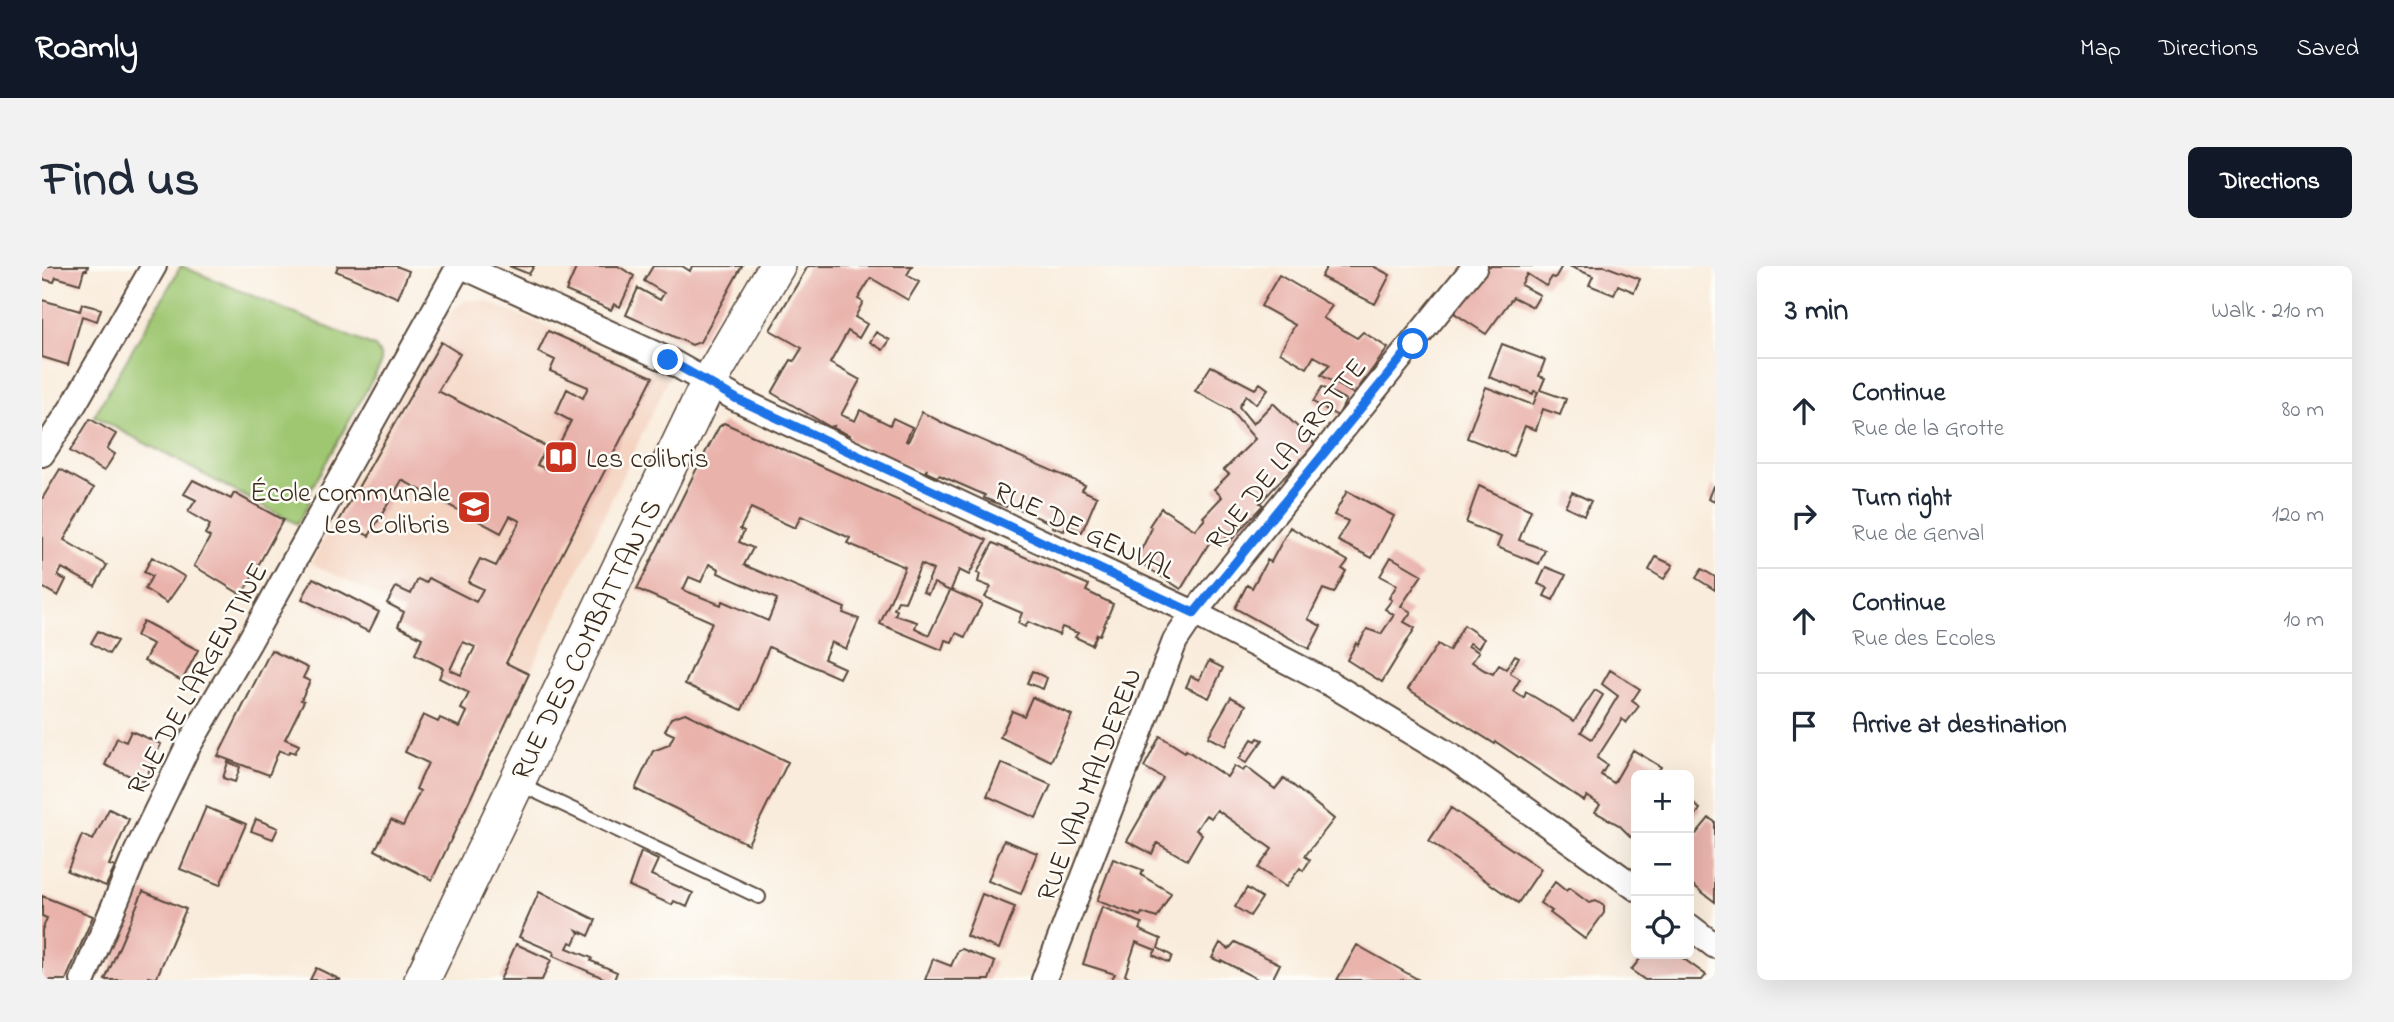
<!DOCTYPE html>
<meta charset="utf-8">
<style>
body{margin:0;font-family:"Indie Flower",sans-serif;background:#f2f2f3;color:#1f2937}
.controls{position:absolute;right:21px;bottom:21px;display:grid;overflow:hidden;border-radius:10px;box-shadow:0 7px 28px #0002}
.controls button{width:63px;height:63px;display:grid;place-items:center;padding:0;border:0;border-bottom:2px solid #e0e1e3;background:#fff;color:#1f2937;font:35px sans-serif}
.stop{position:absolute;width:21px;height:21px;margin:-16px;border:5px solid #1a73e8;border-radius:50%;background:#fff}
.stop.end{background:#1a73e8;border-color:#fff;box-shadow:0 2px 7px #0008}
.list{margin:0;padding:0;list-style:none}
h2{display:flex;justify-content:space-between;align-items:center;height:91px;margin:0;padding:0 28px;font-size:30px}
h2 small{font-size:23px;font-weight:400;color:#747a83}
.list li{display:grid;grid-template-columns:46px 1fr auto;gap:21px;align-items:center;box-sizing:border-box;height:105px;padding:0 28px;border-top:2px solid #e0e1e3}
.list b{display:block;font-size:26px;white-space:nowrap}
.list p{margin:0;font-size:23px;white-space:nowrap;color:#747a83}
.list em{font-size:23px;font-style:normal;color:#747a83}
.icon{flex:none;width:38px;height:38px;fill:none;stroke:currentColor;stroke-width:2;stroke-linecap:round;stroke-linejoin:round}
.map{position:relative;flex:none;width:1673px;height:714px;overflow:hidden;border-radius:10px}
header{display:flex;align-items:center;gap:42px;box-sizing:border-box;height:98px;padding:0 35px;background:#111827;color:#fff}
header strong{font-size:33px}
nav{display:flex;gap:38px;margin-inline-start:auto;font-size:24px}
.intro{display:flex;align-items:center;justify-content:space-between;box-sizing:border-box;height:168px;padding:0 42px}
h1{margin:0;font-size:49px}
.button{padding:18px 32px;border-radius:10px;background:#111827;color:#fff;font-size:24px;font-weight:700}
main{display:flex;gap:42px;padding:0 42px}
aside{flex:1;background:#fff;border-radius:10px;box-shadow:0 7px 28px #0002}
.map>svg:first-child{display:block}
</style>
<header>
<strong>Roamly</strong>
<nav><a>Map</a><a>Directions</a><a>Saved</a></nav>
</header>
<div class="intro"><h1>Find us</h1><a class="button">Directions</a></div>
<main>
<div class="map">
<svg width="1673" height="714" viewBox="0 0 1673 714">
<rect width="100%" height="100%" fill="#fdfcf7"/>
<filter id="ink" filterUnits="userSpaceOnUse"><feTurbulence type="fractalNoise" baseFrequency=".0143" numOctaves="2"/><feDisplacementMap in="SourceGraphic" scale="14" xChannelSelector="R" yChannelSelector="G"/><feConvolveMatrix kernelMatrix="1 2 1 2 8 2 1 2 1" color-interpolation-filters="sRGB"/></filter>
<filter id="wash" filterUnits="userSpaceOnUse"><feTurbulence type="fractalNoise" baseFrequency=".00686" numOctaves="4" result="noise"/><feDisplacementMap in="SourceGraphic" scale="28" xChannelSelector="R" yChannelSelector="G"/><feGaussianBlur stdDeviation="1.57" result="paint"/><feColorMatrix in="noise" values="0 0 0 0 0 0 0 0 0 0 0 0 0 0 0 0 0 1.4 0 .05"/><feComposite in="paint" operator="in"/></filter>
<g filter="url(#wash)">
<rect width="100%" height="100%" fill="#f9ecdc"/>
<path fill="#f4d3c0" d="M 425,34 L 444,35 L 627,111 L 488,407 L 269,297 L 327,186 L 400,56 L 410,44 Z"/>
<path fill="#9fc772" stroke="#6d7848" stroke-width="2" d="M 139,0 L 333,81 L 339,90 L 339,98 L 268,225 L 266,239 L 255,258 L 52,150 Z"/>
<g id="blocks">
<path fill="#e9b3ac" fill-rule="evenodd" d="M 0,0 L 46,0 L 45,4 L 42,4 L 38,18 L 14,11 L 12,16 L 0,13 Z
M 296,0 L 354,0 L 367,5 L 356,32 L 294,5 Z
M 467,0 L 492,0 L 487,8 Z
M 535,0 L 576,0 L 592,10 L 578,41 L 572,38 L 569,44 L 524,25 Z
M 611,0 L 640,0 L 648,5 L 650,0 L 700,0 L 658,76 L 650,79 L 584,49 L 596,22 L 618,34 L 622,27 L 602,15 Z
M 766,0 L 870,0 L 865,9 L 877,16 L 866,34 L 829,12 L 816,33 L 821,36 L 813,51 L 825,58 L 817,72 L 806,65 L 788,97 L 818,114 L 799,149 L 813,155 L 818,144 L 848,159 L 851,152 L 870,161 L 864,175 L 866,176 L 880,146 L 905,159 L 1043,219 L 1040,224 L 1055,231 L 1040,266 L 1025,259 L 1022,265 L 1010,261 L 1011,258 L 965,238 L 964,241 L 942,232 L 943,229 L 897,209 L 895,211 L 884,206 L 885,203 L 882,207 L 806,173 L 807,169 L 791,162 L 792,160 L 788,161 L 730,127 L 749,94 L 752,95 L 760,82 L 728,64 Z
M 1285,0 L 1331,0 L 1348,9 L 1333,38 L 1279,11 Z
M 1446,0 L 1520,0 L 1513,12 L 1510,11 L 1504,20 L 1485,8 L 1479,19 L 1498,29 L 1491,41 L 1471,31 L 1444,68 L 1412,47 Z
M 1527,0 L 1563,0 L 1598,13 L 1592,26 L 1576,19 L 1572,29 L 1547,19 L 1551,10 Z
M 1237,9 L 1290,40 L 1281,52 L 1315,72 L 1321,66 L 1346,82 L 1312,128 L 1279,109 L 1288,99 L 1272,90 L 1265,102 L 1238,86 L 1253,59 L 1219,40 Z
M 0,34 L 38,45 L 40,38 L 59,43 L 55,55 L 40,50 L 26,99 L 0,91 Z
M 506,65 L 611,111 L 464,397 L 487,408 L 390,614 L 333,584 L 349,554 L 361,560 L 378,525 L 374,523 L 386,497 L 363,486 L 381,449 L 396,456 L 398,452 L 418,461 L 425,446 L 419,443 L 427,427 L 397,412 L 401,402 L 373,388 L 380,372 L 356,360 L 362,346 L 345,337 L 354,321 L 369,328 L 376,313 L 384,317 L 387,312 L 434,336 L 441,323 L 426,316 L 438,293 L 454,300 L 478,255 L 468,250 L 459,267 L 360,214 L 327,270 L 297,255 L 399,76 L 418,88 L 396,125 L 505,181 L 495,199 L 504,203 L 529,155 L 514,147 L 525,123 L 541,132 L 546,121 L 508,105 L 513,94 L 496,86 ZM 421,376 L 433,381 L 419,409 L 408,404 Z
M 834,66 L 848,74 L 841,84 L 828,76 Z
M 1460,78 L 1503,94 L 1497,110 L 1503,112 L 1498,124 L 1524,133 L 1518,149 L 1501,143 L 1494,164 L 1483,160 L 1471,190 L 1425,172 L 1444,121 L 1491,139 L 1496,126 L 1492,125 L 1491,128 L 1447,111 Z
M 1169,100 L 1213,123 L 1218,117 L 1226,123 L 1214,138 L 1204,129 L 1197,141 L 1211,158 L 1231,137 L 1273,178 L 1218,237 L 1221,239 L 1188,275 L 1184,272 L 1176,279 L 1169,274 L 1139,323 L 1094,294 L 1110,262 L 1107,260 L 1119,242 L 1153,264 L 1163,253 L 1161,251 L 1180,231 L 1172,223 L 1187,208 L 1182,204 L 1213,173 L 1188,144 L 1153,125 Z
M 1280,121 L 1304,134 L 1296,150 L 1271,136 Z
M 48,153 L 74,168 L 65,183 L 73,188 L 62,205 L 28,185 Z
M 682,157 L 945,274 L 927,309 L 917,304 L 909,324 L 940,338 L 923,371 L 914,367 L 910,376 L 903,374 L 900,384 L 838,358 L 863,301 L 805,277 L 808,272 L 759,250 L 753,262 L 709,242 L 698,263 L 702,265 L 697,276 L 711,282 L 702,299 L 803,342 L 801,347 L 817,353 L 804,383 L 789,376 L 782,393 L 802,402 L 797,412 L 727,381 L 700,444 L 643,418 L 670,356 L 595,323 L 654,204 L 677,161 ZM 667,298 L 677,303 L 676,307 L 735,333 L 726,355 L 680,335 L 679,339 L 641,324 L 647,311 L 659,316 ZM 879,298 L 891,304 L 881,326 L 886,328 L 892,317 L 908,325 L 887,369 L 873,362 L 875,356 L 853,349 L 855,344 L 852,343 L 856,335 L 863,336 Z
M 18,203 L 52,222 L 22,274 L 65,299 L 53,320 L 20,302 L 16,310 L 24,314 L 16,330 L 0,321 L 0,233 Z
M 151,214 L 189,233 L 192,227 L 241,254 L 200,329 L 152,300 L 168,271 L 163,268 L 168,259 L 146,246 L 154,234 L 142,228 Z
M 1437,220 L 1489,244 L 1477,274 L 1503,284 L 1497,298 L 1455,281 L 1459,271 L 1424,257 Z
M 1671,220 L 1673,221 L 1673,236 L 1666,233 Z
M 1305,225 L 1352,250 L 1330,292 L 1296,275 L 1306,255 L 1292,249 Z
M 1530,226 L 1549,235 L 1542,249 L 1523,240 Z
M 1248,261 L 1306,295 L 1300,303 L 1304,305 L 1292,327 L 1281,323 L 1266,353 L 1279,360 L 1267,383 L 1193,342 L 1205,319 L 1210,322 L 1225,294 L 1229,296 Z
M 951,277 L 1047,319 L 1044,325 L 1071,338 L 1058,369 L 1055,368 L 1050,379 L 1033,371 L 1036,367 L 1020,361 L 1017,369 L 986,356 L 983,361 L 976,357 L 980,347 L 943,331 L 949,321 L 936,316 L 938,308 L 935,307 Z
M 110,291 L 143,311 L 125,337 L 103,323 L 110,310 L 102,306 Z
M 1349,291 L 1380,309 L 1359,340 L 1369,346 L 1362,356 L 1373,362 L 1340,416 L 1305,394 L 1314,377 L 1316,379 L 1325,363 L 1339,368 L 1352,349 L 1343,343 L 1350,334 L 1347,332 L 1355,319 L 1338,310 Z
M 1614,291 L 1631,299 L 1622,313 L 1607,304 Z
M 1504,301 L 1524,309 L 1511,334 L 1502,330 L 1506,322 L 1496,318 Z
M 1660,303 L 1673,311 L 1673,324 L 1654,312 Z
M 271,312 L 337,346 L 327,366 L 260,333 Z
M 101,355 L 156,384 L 140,415 L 102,395 L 111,378 L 94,370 Z
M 1422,359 L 1442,373 L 1436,382 L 1428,377 L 1426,380 L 1437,386 L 1430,396 L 1442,404 L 1451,408 L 1457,399 L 1464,403 L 1473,389 L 1477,391 L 1468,407 L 1478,413 L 1471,425 L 1482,432 L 1484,426 L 1532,455 L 1553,424 L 1561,429 L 1539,466 L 1550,473 L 1576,430 L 1560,418 L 1568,404 L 1598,423 L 1590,435 L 1597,440 L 1584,457 L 1580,453 L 1555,492 L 1565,499 L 1559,509 L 1572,517 L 1591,484 L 1619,501 L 1613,509 L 1594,509 L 1594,576 L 1577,559 L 1553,546 L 1558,539 L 1545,530 L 1542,535 L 1454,476 L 1453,478 L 1366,423 L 1396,378 L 1407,385 Z
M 56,365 L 75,375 L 67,388 L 49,377 Z
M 229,384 L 266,402 L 261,412 L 268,415 L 259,434 L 262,435 L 243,473 L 257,479 L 253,487 L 248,485 L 246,488 L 237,484 L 227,509 L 176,490 Z
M 1167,395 L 1181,402 L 1167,432 L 1144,421 L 1149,410 L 1157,414 Z
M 990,405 L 1005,412 L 1001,423 L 985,417 Z
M 990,431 L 1030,449 L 1009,495 L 958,471 L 970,445 L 982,450 Z
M 1189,431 L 1204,439 L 1183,480 L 1166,471 Z
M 643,447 L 746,496 L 706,578 L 593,523 L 611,485 L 627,479 L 632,469 L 623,465 L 629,452 Z
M 89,465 L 119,478 L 102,516 L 63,499 L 75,472 L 84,476 Z
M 1118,470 L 1143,486 L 1144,484 L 1185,511 L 1192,500 L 1201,505 L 1204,501 L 1233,523 L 1242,512 L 1292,553 L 1263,590 L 1268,594 L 1261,605 L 1258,602 L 1244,621 L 1216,602 L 1230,583 L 1175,544 L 1169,552 L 1164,549 L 1154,564 L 1160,568 L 1145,594 L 1115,577 L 1110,588 L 1085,575 L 1121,512 L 1102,501 Z
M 1216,472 L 1221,474 L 1204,497 L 1197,493 L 1210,473 L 1214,475 Z
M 186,496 L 198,501 L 193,516 L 181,512 Z
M 959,497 L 1009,519 L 994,552 L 945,530 Z
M 1647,534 L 1658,543 L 1647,559 Z
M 164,541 L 204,558 L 178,619 L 138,603 Z
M 1409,542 L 1499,603 L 1476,637 L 1387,575 Z
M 67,543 L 87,553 L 67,599 L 73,601 L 64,620 L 25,605 L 40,569 L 51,574 Z
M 1667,552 L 1673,556 L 1673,636 L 1647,616 L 1647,563 L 1654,568 Z
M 214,553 L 236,562 L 231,573 L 209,565 Z
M 962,574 L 995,587 L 979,628 L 946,615 Z
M 599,586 L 616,594 L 609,609 L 651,627 L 645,641 L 632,635 L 630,639 L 587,620 Z
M 1071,593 L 1101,604 L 1099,609 L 1129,627 L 1115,652 L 1100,647 L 1098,650 L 1055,635 Z
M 1513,616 L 1524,625 L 1527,622 L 1547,637 L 1554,635 L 1562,640 L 1562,647 L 1543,673 L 1508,647 L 1510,645 L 1498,637 Z
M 1205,622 L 1220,632 L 1208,650 L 1193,641 Z
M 101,625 L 144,643 L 114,713 L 106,711 L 105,714 L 63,714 Z
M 497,626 L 554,654 L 547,670 L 535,664 L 537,667 L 532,678 L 528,676 L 525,682 L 550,692 L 549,695 L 575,706 L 572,714 L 566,714 L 511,690 L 512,686 L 477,671 Z
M 940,628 L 973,641 L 957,683 L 924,670 Z
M 0,630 L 51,650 L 24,714 L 0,714 L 0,664 L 5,652 L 0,650 Z
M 1060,641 L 1100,657 L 1098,664 L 1119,673 L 1116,682 L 1130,690 L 1127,697 L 1111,689 L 1114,684 L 1094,676 L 1083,709 L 1093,714 L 1069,714 L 1073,708 L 1041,698 Z
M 1193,676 L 1238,698 L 1230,714 L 1217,714 L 1179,694 L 1179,696 L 1170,692 L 1178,677 L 1187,683 Z
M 474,678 L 509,694 L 500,714 L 458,714 Z
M 1315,679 L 1377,714 L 1295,714 Z
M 920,683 L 953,696 L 947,714 L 883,714 L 891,693 L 909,700 L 916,684 Z
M 1602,688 L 1635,688 L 1664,709 L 1660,714 L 1603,714 L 1589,704 Z
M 274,702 L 299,714 L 268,714 Z"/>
</g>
</g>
<g filter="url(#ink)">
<use href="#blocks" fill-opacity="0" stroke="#58473a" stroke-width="2"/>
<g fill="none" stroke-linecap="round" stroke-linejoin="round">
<g stroke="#58473a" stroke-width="16">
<path id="lane" d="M 477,518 L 717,631"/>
</g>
<g stroke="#58473a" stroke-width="28">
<path id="street" d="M 420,0 L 626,94 L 695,133 L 1152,347 L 1289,418 L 1412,492 L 1594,622
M 0,188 L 31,140 L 112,0
M 1647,660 L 1673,680
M 41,714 L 94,587 L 144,484 L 206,378 L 417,0
M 1002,714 L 1133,375 L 1152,347 L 1433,0"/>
</g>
<g stroke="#58473a" stroke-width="38">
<path id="secondary" d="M 380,714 L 667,116 L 735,0"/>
</g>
<use href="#lane" stroke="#fff" stroke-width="12"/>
<use href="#street" stroke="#fff" stroke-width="24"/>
<use href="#secondary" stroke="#fff" stroke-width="35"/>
</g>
</g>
<g fill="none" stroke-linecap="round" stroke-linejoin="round" filter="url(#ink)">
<path stroke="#1a73e8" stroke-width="9" d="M 626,94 L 695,133 L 1152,347 L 1371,78"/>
</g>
<defs>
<g id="library-square" transform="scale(1.75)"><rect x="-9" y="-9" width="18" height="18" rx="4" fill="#c8321e" stroke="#fdfcf7"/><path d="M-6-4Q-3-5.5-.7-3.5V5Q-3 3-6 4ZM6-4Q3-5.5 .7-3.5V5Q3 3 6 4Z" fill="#fff"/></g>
<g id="school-square" transform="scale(1.75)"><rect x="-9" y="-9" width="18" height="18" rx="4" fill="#c8321e" stroke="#fdfcf7"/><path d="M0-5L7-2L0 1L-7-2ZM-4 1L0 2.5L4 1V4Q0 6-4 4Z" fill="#fff"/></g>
</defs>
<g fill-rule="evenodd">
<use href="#library-square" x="519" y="191"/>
<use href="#school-square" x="432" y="241"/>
</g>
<g text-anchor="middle" stroke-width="5" stroke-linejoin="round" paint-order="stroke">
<g font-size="28" fill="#3b2a1e" stroke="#fdfcf7">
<text transform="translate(1243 187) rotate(-51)" y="10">RUE DE LA GROTTE</text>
<text transform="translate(1043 263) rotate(25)" y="10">RUE DE GENVAL</text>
<text transform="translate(543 373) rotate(-64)" y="10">RUE DES COMBATTANTS</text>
<text transform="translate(154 412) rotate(-61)" y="10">RUE DE L'ARGENTINE</text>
<text transform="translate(1046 518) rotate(-69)" y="10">RUE VAN MALDEREN</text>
</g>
<g font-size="28" fill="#3b2a1e" stroke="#fdfcf7" text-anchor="start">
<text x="544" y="201">Les colibris</text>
<text x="408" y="235" text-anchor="end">École communale<tspan x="408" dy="32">Les Colibris</tspan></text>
</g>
</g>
</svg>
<div class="controls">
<button>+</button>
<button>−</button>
<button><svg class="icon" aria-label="locate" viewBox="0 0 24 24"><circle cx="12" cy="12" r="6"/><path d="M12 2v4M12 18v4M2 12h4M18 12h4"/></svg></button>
</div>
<div class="stop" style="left:1371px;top:78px"></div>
<div class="stop end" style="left:626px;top:94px"></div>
</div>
<aside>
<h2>3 min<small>Walk · 210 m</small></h2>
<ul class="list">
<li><svg class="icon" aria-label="ahead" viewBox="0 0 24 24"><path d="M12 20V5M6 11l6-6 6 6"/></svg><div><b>Continue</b><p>Rue de la Grotte</p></div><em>80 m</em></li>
<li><svg class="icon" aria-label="right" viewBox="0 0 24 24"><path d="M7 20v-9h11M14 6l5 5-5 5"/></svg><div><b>Turn right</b><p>Rue de Genval</p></div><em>120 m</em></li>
<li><svg class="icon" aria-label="ahead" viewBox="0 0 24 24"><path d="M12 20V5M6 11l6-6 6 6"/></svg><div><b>Continue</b><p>Rue des Ecoles</p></div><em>10 m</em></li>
<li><svg class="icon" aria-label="arrive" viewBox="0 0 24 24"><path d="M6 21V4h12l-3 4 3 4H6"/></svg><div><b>Arrive at destination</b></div></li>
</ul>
</aside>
</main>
